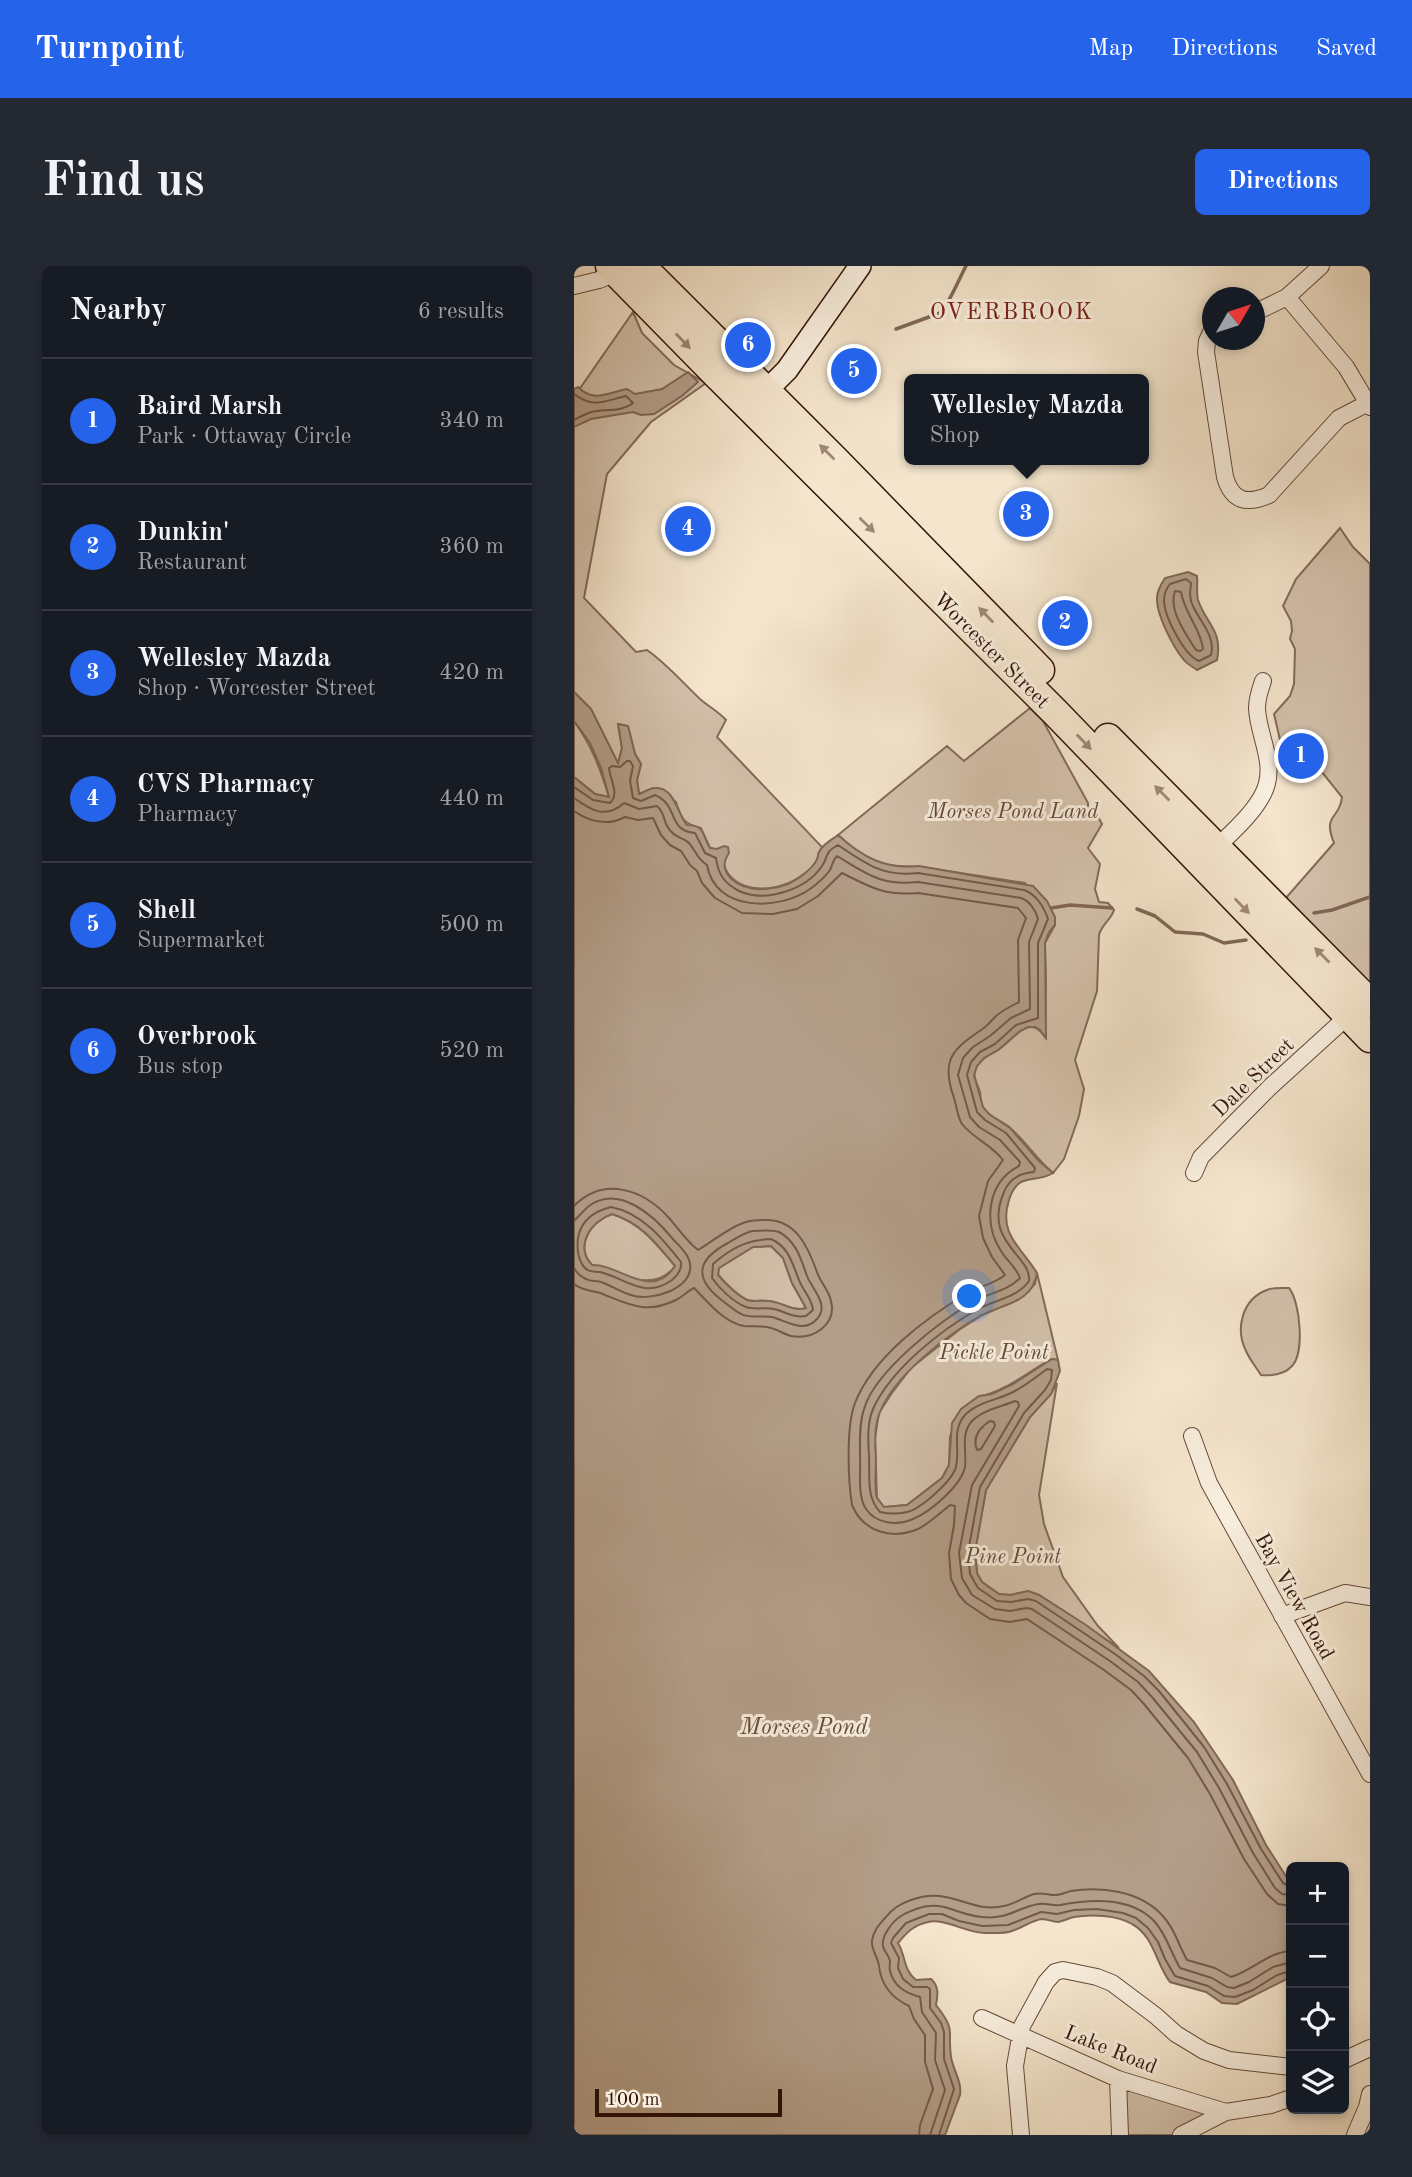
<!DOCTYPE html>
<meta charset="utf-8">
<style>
body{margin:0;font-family:"Old Standard TT",serif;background:#242831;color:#f1f3f6}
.controls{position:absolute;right:21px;bottom:21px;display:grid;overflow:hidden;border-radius:10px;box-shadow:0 4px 10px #0003}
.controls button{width:63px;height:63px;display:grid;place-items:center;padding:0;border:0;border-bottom:2px solid #363941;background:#171b24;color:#f1f3f6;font:35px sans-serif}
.compass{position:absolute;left:628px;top:21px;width:63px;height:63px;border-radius:50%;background:#171b24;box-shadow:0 4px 10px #0003;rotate:51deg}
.scale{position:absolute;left:21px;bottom:18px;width:187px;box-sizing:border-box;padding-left:7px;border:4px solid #341407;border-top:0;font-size:19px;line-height:24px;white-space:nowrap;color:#341407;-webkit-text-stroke:5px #f8eede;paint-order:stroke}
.you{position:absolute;left:396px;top:1031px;width:24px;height:24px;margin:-18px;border:5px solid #fff;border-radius:50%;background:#1a73e8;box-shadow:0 0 0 10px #1a73e833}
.badge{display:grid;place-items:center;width:46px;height:46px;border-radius:50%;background:#2563eb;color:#fff;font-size:23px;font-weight:700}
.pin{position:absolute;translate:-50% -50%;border:4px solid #fff;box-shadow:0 2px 7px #0006}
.popup{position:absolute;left:330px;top:108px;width:245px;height:91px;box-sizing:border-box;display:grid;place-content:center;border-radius:10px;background:#171b24;filter:drop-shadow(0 2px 5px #0005);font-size:23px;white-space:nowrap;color:#9ea1a6}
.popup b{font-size:26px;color:#f1f3f6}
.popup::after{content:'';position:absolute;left:50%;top:100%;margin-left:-14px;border:14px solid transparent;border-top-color:#171b24}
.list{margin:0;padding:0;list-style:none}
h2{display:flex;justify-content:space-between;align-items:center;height:91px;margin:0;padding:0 28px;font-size:30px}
h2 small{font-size:23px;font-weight:400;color:#9ea1a6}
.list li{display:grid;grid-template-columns:46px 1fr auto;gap:21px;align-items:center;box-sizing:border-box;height:126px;padding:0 28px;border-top:2px solid #363941}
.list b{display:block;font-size:26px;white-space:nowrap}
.list p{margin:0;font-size:23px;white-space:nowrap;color:#9ea1a6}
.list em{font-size:23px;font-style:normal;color:#9ea1a6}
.icon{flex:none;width:38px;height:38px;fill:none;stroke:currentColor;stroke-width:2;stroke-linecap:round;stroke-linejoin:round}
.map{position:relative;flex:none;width:796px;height:1869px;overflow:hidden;border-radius:10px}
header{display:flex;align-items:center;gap:42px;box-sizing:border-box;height:98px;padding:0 35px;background:#2563eb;color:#fff}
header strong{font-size:33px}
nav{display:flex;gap:38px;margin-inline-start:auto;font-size:24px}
.intro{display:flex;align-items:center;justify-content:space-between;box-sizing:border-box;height:168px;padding:0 42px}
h1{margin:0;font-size:49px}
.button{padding:18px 32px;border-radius:10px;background:#2563eb;color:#fff;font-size:24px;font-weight:700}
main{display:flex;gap:42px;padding:0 42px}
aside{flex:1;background:#171b24;border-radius:10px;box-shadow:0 4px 10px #0003}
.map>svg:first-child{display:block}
</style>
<header>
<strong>Turnpoint</strong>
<nav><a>Map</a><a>Directions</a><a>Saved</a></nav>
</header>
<div class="intro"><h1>Find us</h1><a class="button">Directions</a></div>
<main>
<aside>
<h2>Nearby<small>6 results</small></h2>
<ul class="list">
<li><span class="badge">1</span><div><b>Baird Marsh</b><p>Park · Ottaway Circle</p></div><em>340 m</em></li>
<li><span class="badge">2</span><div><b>Dunkin'</b><p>Restaurant</p></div><em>360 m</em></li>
<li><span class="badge">3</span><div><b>Wellesley Mazda</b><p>Shop · Worcester Street</p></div><em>420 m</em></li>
<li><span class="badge">4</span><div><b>CVS Pharmacy</b><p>Pharmacy</p></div><em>440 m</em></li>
<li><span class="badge">5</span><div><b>Shell</b><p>Supermarket</p></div><em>500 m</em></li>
<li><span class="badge">6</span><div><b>Overbrook</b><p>Bus stop</p></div><em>520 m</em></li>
</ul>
</aside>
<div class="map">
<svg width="796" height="1869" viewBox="0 0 796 1869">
<rect width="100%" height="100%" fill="#f4e5cc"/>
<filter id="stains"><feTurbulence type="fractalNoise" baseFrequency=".00286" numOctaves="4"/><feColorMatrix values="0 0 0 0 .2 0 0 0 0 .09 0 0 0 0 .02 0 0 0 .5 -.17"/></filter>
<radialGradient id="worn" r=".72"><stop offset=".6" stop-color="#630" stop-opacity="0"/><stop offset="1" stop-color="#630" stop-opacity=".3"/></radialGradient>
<path fill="#d3c1ab" stroke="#846a59" stroke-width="2" d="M 59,46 L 68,67 L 100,99 L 132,117 L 77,156 L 33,208 L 10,332 L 62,386 L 73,384 C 93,398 109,417 126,433 C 135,441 144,445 152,454 L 143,471 L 248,581 C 244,587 245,591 242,596 C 226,620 180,633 158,612 C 149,604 149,594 143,584 L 136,582 L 127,562 C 110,558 107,553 102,536 L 79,522 L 65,528 L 63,514 L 67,498 L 61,488 L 54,460 L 44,458 L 48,482 L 44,498 L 17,443 L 0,426 L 0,131 Z
M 766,262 L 779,281 L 796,298 L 796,717 L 711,633 L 760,577 C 748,547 766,554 768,531 L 735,490 L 710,491 L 700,448 L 716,430 L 720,418 L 721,383 L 716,373 L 718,365 L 717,355 L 709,340 L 722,313 Z
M 456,442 L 469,455 L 514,537 L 514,542 L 524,551 L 528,558 L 514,582 L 526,598 L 521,623 L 525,636 L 534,637 L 540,644 C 537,654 528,658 525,669 L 523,725 L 501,794 L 510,823 L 505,850 L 490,893 L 479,907 C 462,893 451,874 434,860 C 426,854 414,851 409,841 C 406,837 407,830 406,826 C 403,816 397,810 403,800 C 407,792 416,789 424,784 C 439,775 454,746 471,771 L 472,713 L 471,677 L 481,659 L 451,617 C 417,612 382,606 348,601 C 333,599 321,602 304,597 C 289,592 276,580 264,569 L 373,480 L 390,495 Z
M 0,455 C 18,480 26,502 35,531 L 21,528 L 0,511 Z
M 38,948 C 67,957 82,978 101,1000 C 81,1028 44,1008 18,999 C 0,980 17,955 38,948 Z
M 197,980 L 209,992 L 218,1017 L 232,1042 C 219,1046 209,1037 195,1035 C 189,1034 179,1036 173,1034 C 163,1029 151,1017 144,1008 L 145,1002 L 179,981 Z
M 463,1007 L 484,1094 L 478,1093 C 453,1106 434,1124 405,1131 L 376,1170 L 375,1199 L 368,1212 L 333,1239 L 310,1241 L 303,1232 L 301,1172 L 305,1147 L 318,1127 L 337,1102 L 385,1064 L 408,1049 L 444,1034 L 461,1018 Z
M 715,1022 C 726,1035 731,1087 718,1100 C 710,1109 699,1110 687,1109 C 682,1101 676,1094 672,1085 C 661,1063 668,1033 693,1024 C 699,1021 708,1022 715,1022 Z
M 483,1117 L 465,1229 L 470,1258 L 489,1311 L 524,1360 L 545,1382 L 465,1329 L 454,1325 L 436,1329 L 425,1328 L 408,1316 L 403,1307 L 401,1286 L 412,1224 L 456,1151 L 477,1128 Z
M 544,1813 L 652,1846 L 607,1869 L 546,1869 Z"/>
<path fill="#b39e89" stroke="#806755" stroke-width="2" fill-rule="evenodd" d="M 114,106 L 124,116 L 108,130 L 80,148 L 67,149 L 59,146 L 17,153 L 0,161 L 0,123 L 4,121 C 20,137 33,127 53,123 L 61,128 L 88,123 Z
M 614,306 L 623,310 C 624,318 622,326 624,334 C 632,358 649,364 643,394 L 623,404 C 619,401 613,398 610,394 C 599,381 582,348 583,332 C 583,325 587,318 591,312 Z
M 0,426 L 17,443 L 44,497 L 48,482 L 44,458 L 54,460 L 61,488 L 67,498 L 63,514 L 65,528 C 69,527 76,522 81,522 C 100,520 104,549 113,559 C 131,559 128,569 136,582 L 143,583 L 150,580 L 154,581 L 155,587 C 143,604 158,618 176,622 C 186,625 204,622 214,618 C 224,613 239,603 243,593 C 246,586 242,589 247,583 C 251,577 259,573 264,569 C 288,591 312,604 345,600 L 459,620 L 473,635 L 481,651 L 481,659 L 475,666 L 471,677 L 472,772 L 466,764 L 461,761 L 454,761 L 446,765 L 424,784 L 410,792 L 403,800 L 400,809 L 409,841 L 415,848 L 436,862 L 465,895 L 479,907 C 468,914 458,911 447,916 C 441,920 437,927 435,934 C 424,968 447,981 463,1007 C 459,1037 428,1038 406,1050 C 373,1069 320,1110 306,1146 C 300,1160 301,1179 302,1194 C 302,1204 300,1224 303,1232 C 304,1233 309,1240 310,1241 L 333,1239 L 368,1212 L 375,1199 L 378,1157 L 387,1143 L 405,1130 L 418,1128 L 439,1118 L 478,1093 L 484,1094 L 486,1105 L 477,1128 L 456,1151 L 412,1224 L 401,1286 L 403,1307 L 408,1316 L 425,1328 L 436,1329 L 454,1325 L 465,1329 L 512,1359 L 575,1405 L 620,1456 L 659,1514 L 692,1579 L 717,1618 L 717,1711 L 663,1738 L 648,1737 L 632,1726 L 596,1716 C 582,1698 580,1670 558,1658 C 543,1649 517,1648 500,1651 C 495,1652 490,1655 484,1656 C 479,1656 474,1653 468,1653 C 458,1654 448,1662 438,1665 C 430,1668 420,1667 411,1667 C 393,1667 370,1652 354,1656 C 340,1659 333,1666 324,1677 C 332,1690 329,1704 342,1714 L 357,1713 C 365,1720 364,1729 362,1739 C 383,1766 373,1763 377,1791 C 379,1804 388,1815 386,1829 L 371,1869 L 0,1869 L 0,511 L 21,528 L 35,531 L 27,502 L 16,477 L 0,455 ZM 38,948 C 67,957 82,977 101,1000 C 78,1036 46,998 18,999 C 0,980 17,955 38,948 ZM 197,980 L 209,992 L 218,1017 L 232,1042 C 219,1046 208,1036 195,1035 C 188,1034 179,1036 173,1034 C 163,1029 151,1017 144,1009 L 145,1002 L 179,981 Z"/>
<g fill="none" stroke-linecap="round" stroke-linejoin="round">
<path stroke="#745948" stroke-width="2" d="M 0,128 C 20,143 30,135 52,130 L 59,137 C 48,146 31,143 17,146 C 11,148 6,151 0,154
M 612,313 L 617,317 C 616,325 615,333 619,340 C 626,356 642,370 637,389 L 625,395 C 610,389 590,350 590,334 C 590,328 592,323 596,318 Z
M 601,325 L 607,326 C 611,349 627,363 629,383 L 626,385 L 622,384 C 612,368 594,344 601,325 Z
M 0,521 L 19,534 L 36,537 C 46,528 36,514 35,502 L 38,500 L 46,501 L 53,495 L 56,495 L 59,500 L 56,515 L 59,532 L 67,535 L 81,529 C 106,540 92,564 121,567 L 131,587 L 142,592 C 144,608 150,617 165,625 C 191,637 232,624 248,600 C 255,589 250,587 264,579 C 292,598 309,611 344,607 L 450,624 C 462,628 470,641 474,653 L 464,677 L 464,752 L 442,759 L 421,778 L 406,786 L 397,796 L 393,809 L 403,846 L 411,854 L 432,867 L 461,902 L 460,906 C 446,907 435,913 430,926 C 408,977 458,989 455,1015 C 443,1032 421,1034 404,1043 C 367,1064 317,1103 299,1143 C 293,1157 294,1175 295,1190 C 296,1211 292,1231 306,1246 C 315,1248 325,1248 333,1246 C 347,1243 375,1217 381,1204 C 388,1185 375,1164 393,1147 C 405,1136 423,1134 437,1127 C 450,1121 462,1111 473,1103 L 478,1104 L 477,1114 L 471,1124 L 450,1147 L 406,1221 L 394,1286 L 396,1308 L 404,1322 L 423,1335 L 437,1336 L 454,1333 L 462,1335 L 541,1388 L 570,1410 L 585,1425 L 630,1481 L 653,1518 L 687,1583 L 709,1617 L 717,1621
M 0,532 C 18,545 32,553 50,537 L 65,543 L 83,540 C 90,546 89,552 93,560 C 100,573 110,571 115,577 C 122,585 123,593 133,599 C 141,646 205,645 236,623 C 243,618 251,611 256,604 C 259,598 258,595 263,590 C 293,608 307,620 344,616 L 447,632 C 456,635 462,645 464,653 L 455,676 L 456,743 L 437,752 L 416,770 L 399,781 L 389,792 L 384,809 L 396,851 L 405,861 L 426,874 L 446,896 L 445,900 C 413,916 409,957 427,985 C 433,995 442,1001 446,1012 C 434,1025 414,1027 399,1036 C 366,1055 301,1105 290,1143 C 285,1158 286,1175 286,1190 C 287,1205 283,1230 292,1243 C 302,1258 323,1260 339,1253 C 356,1246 387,1220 391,1201 C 393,1186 386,1168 398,1155 C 409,1144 427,1141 441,1135 L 444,1136 L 445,1140 L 398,1219 L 385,1287 L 388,1312 L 398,1329 L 421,1343 L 436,1345 L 452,1342 L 458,1343 L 536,1395 L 564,1416 L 578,1431 L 623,1486 L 645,1522 L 679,1587 L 701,1622 L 708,1628 L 717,1629
M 0,545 C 16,556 34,560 51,551 L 64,554 L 79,552 L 87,569 L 96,579 L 107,585 L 116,599 L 123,605 L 128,617 L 141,632 L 168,647 L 199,648 L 223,643 L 244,630 L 268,607 C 296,621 310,630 344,627 L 444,642 L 452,652 L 444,674 L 445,736 C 437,740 429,744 422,750 C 418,754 415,758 410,762 C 379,783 366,793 380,832 C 383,841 383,850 388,858 C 400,873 418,879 429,894 L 414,915 L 405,950 L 409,972 L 418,991 L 431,1009 C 420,1018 404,1021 392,1028 C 352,1052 299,1091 281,1137 C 272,1160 274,1214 278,1239 C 289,1266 318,1274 344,1263 C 356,1257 366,1247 376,1239 L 381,1240 L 380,1259 L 375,1287 L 377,1313 L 385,1329 L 392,1337 L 416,1353 L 436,1356 L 453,1353 L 530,1404 L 557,1424 L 570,1438 L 614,1492 L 636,1528 L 670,1593 L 693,1628 L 704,1638 L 717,1640
M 0,940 C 30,910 69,923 95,952 C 104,962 113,976 124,984 C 139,975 153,963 169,957 C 176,954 184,954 191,954 C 222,953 234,981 243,1006 C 246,1016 255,1024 257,1035 C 263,1059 239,1074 217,1070 C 210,1068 204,1064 197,1062 C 188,1059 179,1061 170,1060 C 150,1057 133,1035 120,1022 C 114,1025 108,1031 102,1034 C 71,1049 55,1038 26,1027 C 17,1024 9,1025 0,1018
M 37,941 C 68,947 88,972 107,996 C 108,1004 104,1009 98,1014 C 70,1034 52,1012 26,1006 C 19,1005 13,1007 8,998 C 3,990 3,981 4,972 C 7,954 21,945 37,941 Z
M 0,955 C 5,950 10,944 15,940 C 45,918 80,950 98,972 C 104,979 115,988 116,998 C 120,1023 76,1036 57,1029 C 47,1026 38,1020 27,1016 C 22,1014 17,1016 12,1013 C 7,1011 3,1007 0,1002
M 178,965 C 187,965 197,963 205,966 C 222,975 227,993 233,1010 C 238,1023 256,1039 243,1053 C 230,1068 213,1055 198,1051 C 188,1049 176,1053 167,1048 C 161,1045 155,1040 150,1036 C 119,1013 122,994 154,977 C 162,972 170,967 178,965 Z
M 197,973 C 215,981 218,997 225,1014 C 229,1025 238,1032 239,1044 L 232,1050 C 219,1052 212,1046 200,1043 C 191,1041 180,1044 172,1041 C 159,1036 145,1022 138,1012 L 139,998 C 157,982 173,974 197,973 Z
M 416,1155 L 420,1156 L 421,1160 L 407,1183 L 403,1184 C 398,1171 405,1162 416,1155 Z
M 345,1869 L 346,1859 L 359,1823 L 351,1796 L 351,1769 L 340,1753 L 335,1740 C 318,1732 307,1719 305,1700 C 304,1691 297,1684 298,1675 C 299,1665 305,1659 311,1652 C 319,1642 326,1638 337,1634 C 377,1619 394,1648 430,1640 C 441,1638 450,1631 460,1628 C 468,1626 474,1629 481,1629 C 487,1629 492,1626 497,1625 C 527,1620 565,1625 587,1648 C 600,1661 604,1678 613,1694 L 641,1702 L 657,1711 C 678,1705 694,1686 717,1685
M 356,1869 L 371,1824 L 361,1794 L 362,1767 L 348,1746 L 346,1731 C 332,1727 320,1721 316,1705 C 315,1702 316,1698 316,1695 C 315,1689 310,1686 309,1680 C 307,1670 319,1655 327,1650 C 331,1647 337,1645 342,1643 C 369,1633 382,1649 408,1651 C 435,1654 443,1641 465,1638 C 472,1637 479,1640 486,1639 C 517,1633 557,1630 581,1656 C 593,1670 597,1687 606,1702 L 638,1712 L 653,1721 L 660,1722 L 675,1716 L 699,1701 L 717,1696
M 365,1869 L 380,1823 L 370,1793 L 370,1766 L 367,1757 L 356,1742 L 356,1723 L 353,1721 L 339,1721 L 329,1713 L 324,1702 L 325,1692 L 317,1677 L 319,1672 L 332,1657 L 355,1648 L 368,1648 L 385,1655 L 408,1660 L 434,1659 L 467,1646 L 483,1648 L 500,1644 L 523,1643 L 549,1647 L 562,1652 L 574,1662 L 584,1676 L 591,1693 L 601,1710 L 634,1720 L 650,1730 L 661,1731 L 679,1724 L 703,1709 L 717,1705"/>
<path stroke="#806755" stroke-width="3.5" d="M 322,63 L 366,47 C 375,38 385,13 392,0
M 477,642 L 496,639 L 538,642
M 563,643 L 581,650 L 601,666 L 629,668 L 650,677 L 672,674
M 740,647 L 758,644 L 796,631"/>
<g stroke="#644838" stroke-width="18">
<path id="street" d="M 0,20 L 25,14 L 42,7
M 713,31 L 772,101 L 796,141
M 680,47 L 713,31 L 747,0
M 638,64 L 633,75 L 632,86 L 651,211 C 658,235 672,239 695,229 L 765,152 L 794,137
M 642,582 C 658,566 679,548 689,528 C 704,499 684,471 683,442 C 683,432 686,424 689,415
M 620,907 L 627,891 L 696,821 L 774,750
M 618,1170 L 635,1217 L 796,1508
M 708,1350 L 771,1327 L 796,1331
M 408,1752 L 544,1813 L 652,1846
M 770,1794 L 796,1782
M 544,1813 L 546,1869
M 447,1869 L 441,1800 L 448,1760 L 472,1716 L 481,1706 L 489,1704 L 523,1711 L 538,1717 L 582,1750 L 602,1768 L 630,1785 L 655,1794 L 717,1801
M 607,1869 L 652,1846 L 697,1839 L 717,1832
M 781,1869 L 793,1841 L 796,1828"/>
</g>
<g stroke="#341407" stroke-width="24">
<path id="secondary" d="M 182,135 L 213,104 L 286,0"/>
</g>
<g stroke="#341407" stroke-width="31">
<path id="highway" d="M 36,0 L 140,106 L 481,446 L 796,772
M 67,0 L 262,195 L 466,404
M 534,472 L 796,737"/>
</g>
<use href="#street" stroke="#f8eede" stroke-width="16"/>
<use href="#secondary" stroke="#f8eede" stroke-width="21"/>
<use href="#highway" stroke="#f4e5cc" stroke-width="28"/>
</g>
<defs><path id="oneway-solid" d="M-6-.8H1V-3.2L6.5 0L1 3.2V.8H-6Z" transform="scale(1.75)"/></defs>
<g fill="#9e8773">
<use href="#oneway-solid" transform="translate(109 75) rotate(46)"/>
<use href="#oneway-solid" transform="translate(253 186) rotate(-135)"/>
<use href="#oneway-solid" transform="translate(293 259) rotate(44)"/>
<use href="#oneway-solid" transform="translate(412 349) rotate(-134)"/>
<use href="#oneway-solid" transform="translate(510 476) rotate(46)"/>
<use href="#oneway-solid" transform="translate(588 527) rotate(-135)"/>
<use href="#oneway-solid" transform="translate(668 640) rotate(46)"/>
<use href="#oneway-solid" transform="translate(748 689) rotate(-135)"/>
</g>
<g text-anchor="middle" stroke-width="6" stroke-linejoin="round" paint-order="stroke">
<g font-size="21" fill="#341407" stroke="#f8eede">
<text transform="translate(418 384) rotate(45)" y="7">Worcester Street</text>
<text transform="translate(679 811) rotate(-44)" y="7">Dale Street</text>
<text transform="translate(721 1330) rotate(61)" y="7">Bay View Road</text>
<text transform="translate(537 1783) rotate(22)" y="7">Lake Road</text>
</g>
<g font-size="21" font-style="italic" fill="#644838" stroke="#f8eede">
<text x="439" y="552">Morses Pond Land</text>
<text x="420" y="1093">Pickle Point</text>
<text x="439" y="1297">Pine Point</text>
</g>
<g font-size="23" letter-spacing="2" fill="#7a1f14" stroke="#f8eede">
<text x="438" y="53">OVERBROOK</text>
</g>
<g font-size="23" font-style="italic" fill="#674b3b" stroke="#f8eede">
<text x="230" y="1468">Morses Pond</text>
</g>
</g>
<rect width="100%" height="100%" filter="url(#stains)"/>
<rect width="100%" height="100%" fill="url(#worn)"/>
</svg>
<div class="controls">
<button>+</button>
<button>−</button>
<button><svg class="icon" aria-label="locate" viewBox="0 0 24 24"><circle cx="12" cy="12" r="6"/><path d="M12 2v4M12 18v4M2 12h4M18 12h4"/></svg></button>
<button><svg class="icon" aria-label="layers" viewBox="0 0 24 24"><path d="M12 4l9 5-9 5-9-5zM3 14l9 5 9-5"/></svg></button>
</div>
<svg class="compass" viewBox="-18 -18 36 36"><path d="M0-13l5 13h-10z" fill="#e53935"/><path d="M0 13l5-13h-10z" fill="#9ea1a6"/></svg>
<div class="scale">100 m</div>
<div class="you"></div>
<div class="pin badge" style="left:727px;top:490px">1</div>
<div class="pin badge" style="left:491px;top:357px">2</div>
<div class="pin badge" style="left:452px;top:248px">3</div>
<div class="popup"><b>Wellesley Mazda</b>Shop</div>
<div class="pin badge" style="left:114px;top:263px">4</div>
<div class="pin badge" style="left:280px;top:105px">5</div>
<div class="pin badge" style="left:174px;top:79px">6</div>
</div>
</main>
